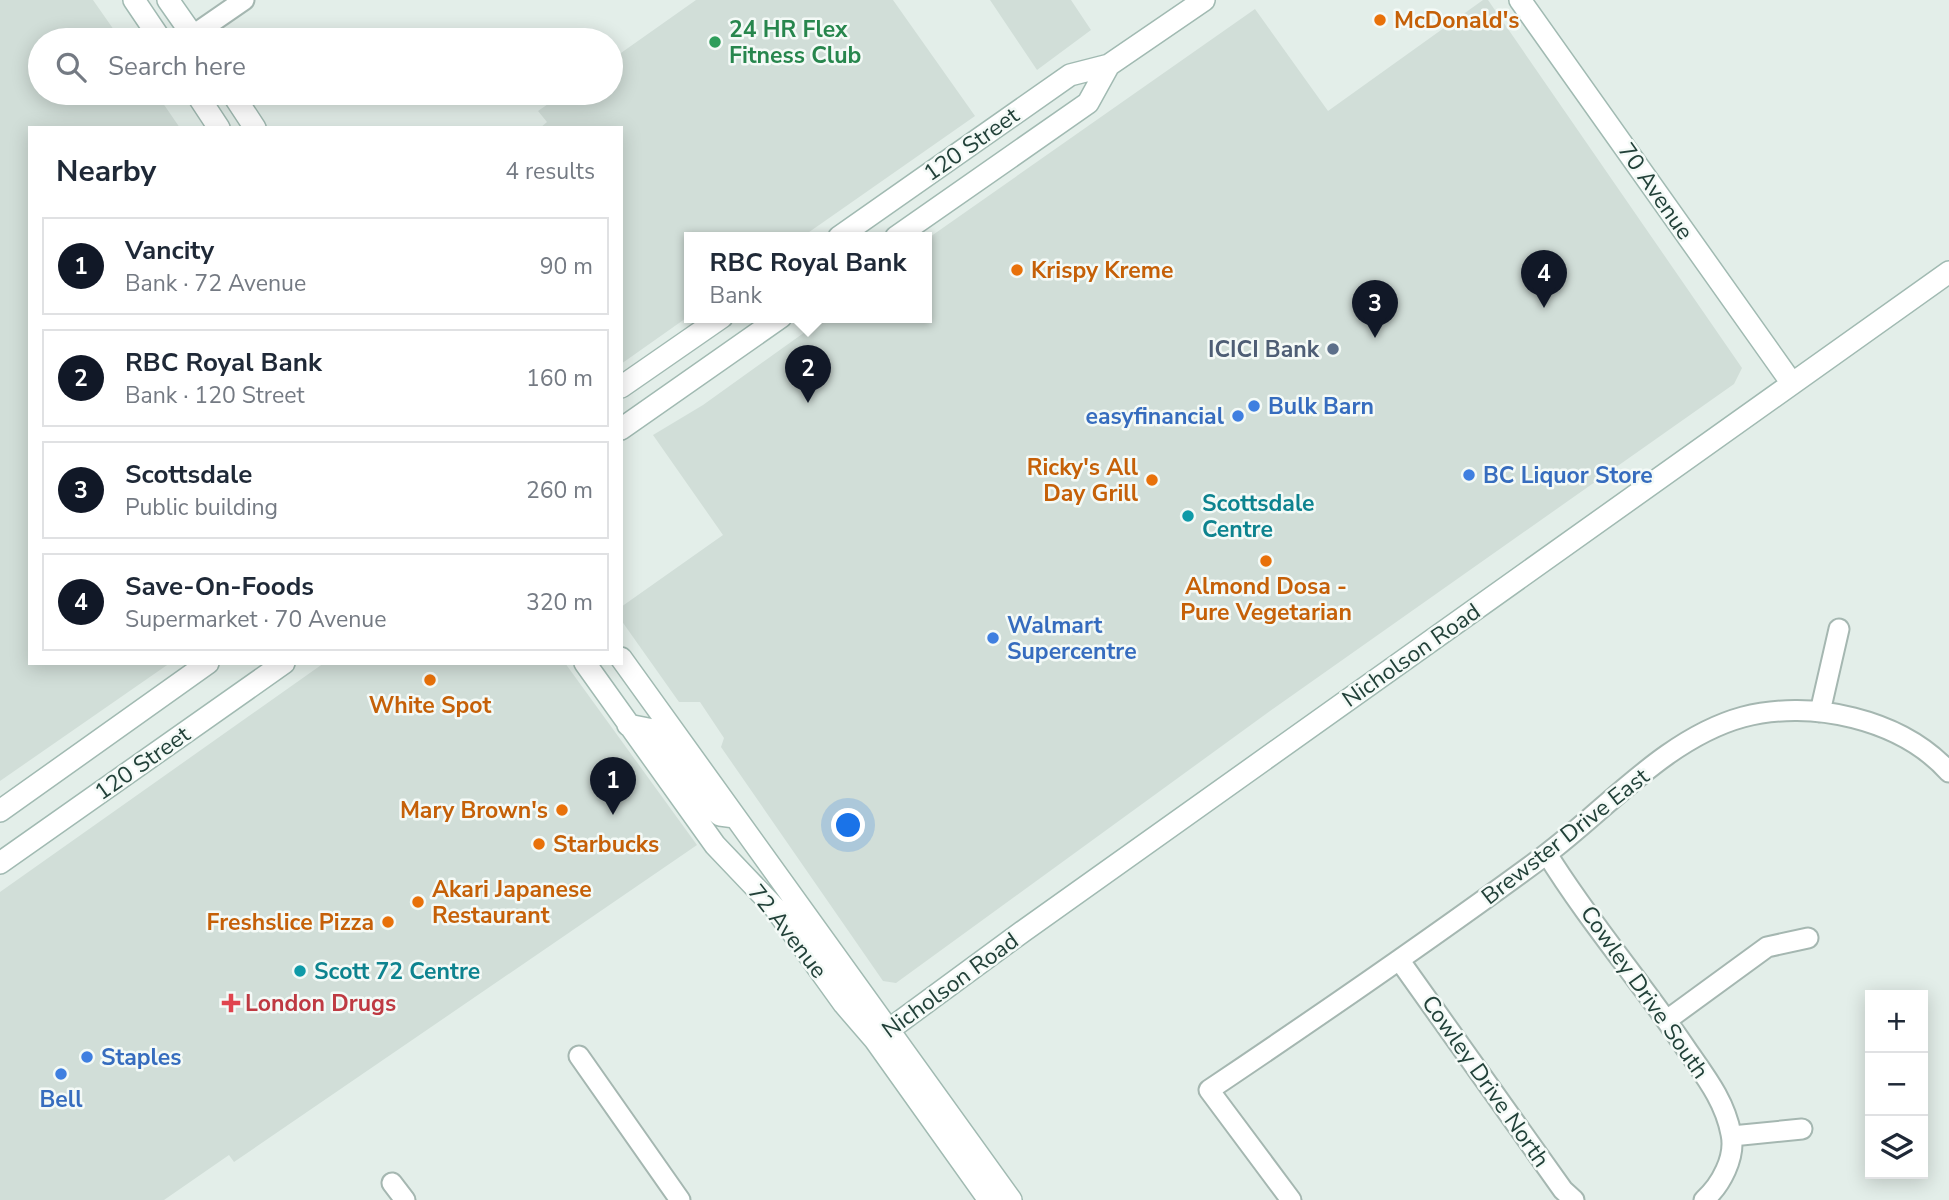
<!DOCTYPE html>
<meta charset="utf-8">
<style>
body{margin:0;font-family:"Nunito Sans",sans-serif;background:#f6f6f7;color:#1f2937}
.controls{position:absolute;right:21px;bottom:21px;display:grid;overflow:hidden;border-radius:0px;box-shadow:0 4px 18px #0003}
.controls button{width:63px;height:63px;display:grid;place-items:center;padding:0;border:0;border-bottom:2px solid #e0e1e3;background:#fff;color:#1f2937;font:35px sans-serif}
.you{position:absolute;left:849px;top:826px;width:24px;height:24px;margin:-18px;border:5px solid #fff;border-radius:50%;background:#1a73e8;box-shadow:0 0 0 10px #1a73e833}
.badge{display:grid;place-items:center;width:46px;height:46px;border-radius:50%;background:#111827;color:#fff;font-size:23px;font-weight:700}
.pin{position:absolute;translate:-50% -58px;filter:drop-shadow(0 2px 4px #0008)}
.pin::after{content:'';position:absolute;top:37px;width:24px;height:21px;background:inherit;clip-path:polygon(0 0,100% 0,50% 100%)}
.popup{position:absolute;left:684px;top:232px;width:248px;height:91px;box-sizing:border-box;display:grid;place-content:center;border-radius:0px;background:#fff;filter:drop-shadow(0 2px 5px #0005);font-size:23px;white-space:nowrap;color:#747a83}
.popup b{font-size:26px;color:#1f2937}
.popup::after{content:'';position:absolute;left:50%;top:100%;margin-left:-14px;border:14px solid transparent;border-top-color:#fff}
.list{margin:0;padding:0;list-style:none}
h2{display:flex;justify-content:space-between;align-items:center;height:91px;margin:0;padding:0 28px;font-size:30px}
h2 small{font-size:23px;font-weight:400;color:#747a83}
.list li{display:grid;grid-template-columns:46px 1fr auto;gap:21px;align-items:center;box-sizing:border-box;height:98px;margin:0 14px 14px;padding:0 14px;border:2px solid #e0e1e3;border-radius:0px}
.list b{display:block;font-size:26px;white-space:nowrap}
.list p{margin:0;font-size:23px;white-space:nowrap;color:#747a83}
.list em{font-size:23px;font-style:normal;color:#747a83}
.icon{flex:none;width:38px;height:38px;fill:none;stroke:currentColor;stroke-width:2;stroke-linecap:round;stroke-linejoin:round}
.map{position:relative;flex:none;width:1949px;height:1200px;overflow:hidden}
.search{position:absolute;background:#fff;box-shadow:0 4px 18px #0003;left:28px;top:28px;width:595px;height:77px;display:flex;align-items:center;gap:18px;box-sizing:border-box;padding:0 24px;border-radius:38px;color:#747a83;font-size:26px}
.panel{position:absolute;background:#fff;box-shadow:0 4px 18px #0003;left:28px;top:126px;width:595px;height:539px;border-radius:0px}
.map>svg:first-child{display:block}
</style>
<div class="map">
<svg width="1949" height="1200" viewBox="0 0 1949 1200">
<rect width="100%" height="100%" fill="#e3eee9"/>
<path fill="#d1ded8" d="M 0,0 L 93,0 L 121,40 L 40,40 L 40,93 L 156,93 L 180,128 L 30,128 L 30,663 L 170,663 L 0,781 Z
M 696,0 L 893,0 L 975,116 L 802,237 L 689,237 L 689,316 L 621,364 L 621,128 L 540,128 L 547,122 L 538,111 L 564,93 L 611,93 L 611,60 Z
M 990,0 L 1071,0 L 1091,30 L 1037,70 Z
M 1483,0 L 1488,0 L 1742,368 L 1734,384 L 1270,711 L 896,983 L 883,981 L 721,747 L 724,738 L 700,702 L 679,702 L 621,620 L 621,607 L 723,535 L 653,435 L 703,405 L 826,317 L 927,317 L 927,239 L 1255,9 L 1328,111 Z
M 324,663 L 565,663 L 697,845 L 234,1162 L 229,1155 L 164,1200 L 0,1200 L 0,892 Z"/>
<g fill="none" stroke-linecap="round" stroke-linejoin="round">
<g stroke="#a5b7b1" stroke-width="23">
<path id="street" d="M 186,40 L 244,0
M 1820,712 L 1839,629
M 1547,854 C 1589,922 1642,983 1687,1050 C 1705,1076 1725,1101 1731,1134 C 1736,1157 1721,1185 1704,1200
M 1400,961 L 1563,1190 L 1574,1200
M 1667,1020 L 1767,947 L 1808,938
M 579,1056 L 680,1200
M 1732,1136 L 1802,1129
M 392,1183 L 405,1200
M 1291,1200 L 1209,1090 C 1322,1014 1434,937 1544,856 C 1606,810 1666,738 1743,717 C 1811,699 1901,719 1949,772"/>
</g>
<g stroke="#a1bab2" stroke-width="24">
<path id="secondary" d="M 134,0 L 161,40
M 168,0 L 196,40
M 1520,0 L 1791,382
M 196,93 L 219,128
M 232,93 L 255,128
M 839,237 L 1070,75 L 1109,65 L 1204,0
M 896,237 L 1088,103 L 1109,65
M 621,387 L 722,317
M 621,429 L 781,317
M 621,658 L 1011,1200
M 585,663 L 715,845 L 775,908 L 844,1004 L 875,1040 L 989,1200
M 628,725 L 653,730 L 702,798 L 720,815 L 735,817
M 0,811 L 208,663
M 0,863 L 284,663
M 875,1040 L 1022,932 L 1949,272"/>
</g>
<use href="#street" stroke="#fff" stroke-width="19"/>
<use href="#secondary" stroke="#fff" stroke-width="21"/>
</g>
<g fill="#e8710a" stroke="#f4faf7" stroke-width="2.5">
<circle cx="1380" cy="20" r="7"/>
<circle cx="1017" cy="270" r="7"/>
<circle cx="1152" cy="480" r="7"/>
<circle cx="1266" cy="561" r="7"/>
<circle cx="430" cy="680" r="7"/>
<circle cx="562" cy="810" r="7"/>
<circle cx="539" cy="844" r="7"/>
<circle cx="418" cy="902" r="7"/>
<circle cx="388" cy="922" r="7"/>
</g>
<circle fill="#2e9e5b" stroke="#f4faf7" stroke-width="2.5" cx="715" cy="42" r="7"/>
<circle fill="#5c6f8a" stroke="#f4faf7" stroke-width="2.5" cx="1333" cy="349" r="7"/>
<g fill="#3f7fe0" stroke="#f4faf7" stroke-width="2.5">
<circle cx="1254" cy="406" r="7"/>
<circle cx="1238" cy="416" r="7"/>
<circle cx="1469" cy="475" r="7"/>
<circle cx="993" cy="638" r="7"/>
<circle cx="87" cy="1057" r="7"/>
<circle cx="61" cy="1074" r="7"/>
</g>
<g fill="#0f9aa8" stroke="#f4faf7" stroke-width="2.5">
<circle cx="1188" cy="516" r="7"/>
<circle cx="300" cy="971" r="7"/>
</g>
<path fill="#e0444e" stroke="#f4faf7" stroke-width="2.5" d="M227.5 992.5h7v7h7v7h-7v7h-7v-7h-7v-7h7z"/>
<g text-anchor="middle" stroke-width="5" stroke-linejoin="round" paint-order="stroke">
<g font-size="23" font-weight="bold" fill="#c56008" stroke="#f4faf7" text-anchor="start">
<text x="1394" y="28">McDonald's</text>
<text x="1031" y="278">Krispy Kreme</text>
<text x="1138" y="475" text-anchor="end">Ricky's All<tspan x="1138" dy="26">Day Grill</tspan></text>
<text x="1266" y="594" text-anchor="middle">Almond Dosa -<tspan x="1266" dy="26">Pure Vegetarian</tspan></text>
<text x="430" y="713" text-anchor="middle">White Spot</text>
<text x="548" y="818" text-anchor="end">Mary Brown's</text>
<text x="553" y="852">Starbucks</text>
<text x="432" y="897">Akari Japanese<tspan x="432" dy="26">Restaurant</tspan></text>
<text x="374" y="930" text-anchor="end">Freshslice Pizza</text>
</g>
<g font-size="23" font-weight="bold" fill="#27864d" stroke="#f4faf7" text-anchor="start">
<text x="729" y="37">24 HR Flex<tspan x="729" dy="26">Fitness Club</tspan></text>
</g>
<g font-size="23" fill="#224139" stroke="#f4faf7">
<text transform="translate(971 144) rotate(-35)" y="8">120 Street</text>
<text transform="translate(1656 191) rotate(55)" y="8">70 Avenue</text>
<text transform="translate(1411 655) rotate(-35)" y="8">Nicholson Road</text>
<text transform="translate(142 763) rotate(-35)" y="8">120 Street</text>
<text transform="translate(1565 836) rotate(-38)" y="8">Brewster Drive East</text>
<text transform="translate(788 931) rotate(52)" y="8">72 Avenue</text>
<text transform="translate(950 985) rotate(-36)" y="8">Nicholson Road</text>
<text transform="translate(1645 992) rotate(55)" y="8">Cowley Drive South</text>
<text transform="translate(1486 1081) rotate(55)" y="8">Cowley Drive North</text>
</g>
<g font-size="23" font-weight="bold" fill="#4e5e75" stroke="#f4faf7" text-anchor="end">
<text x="1319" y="357">ICICI Bank</text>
</g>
<g font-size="23" font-weight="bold" fill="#366cbe" stroke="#f4faf7" text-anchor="start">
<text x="1268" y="414">Bulk Barn</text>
<text x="1224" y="424" text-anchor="end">easyfinancial</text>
<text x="1483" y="483">BC Liquor Store</text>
<text x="1007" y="633">Walmart<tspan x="1007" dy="26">Supercentre</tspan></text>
<text x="101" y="1065">Staples</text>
<text x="61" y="1107" text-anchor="middle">Bell</text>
</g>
<g font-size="23" font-weight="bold" fill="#0d838f" stroke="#f4faf7" text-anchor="start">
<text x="1202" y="511">Scottsdale<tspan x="1202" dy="26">Centre</tspan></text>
<text x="314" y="979">Scott 72 Centre</text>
</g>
<g font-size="23" font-weight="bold" fill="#be3a42" stroke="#f4faf7" text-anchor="start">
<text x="245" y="1011">London Drugs</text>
</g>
</g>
</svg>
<div class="controls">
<button>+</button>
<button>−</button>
<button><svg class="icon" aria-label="layers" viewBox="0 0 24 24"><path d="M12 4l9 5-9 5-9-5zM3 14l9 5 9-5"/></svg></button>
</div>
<div class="you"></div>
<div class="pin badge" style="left:613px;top:815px">1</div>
<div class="pin badge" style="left:808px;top:403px">2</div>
<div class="popup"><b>RBC Royal Bank</b>Bank</div>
<div class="pin badge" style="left:1375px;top:338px">3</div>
<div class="pin badge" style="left:1544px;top:308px">4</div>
<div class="search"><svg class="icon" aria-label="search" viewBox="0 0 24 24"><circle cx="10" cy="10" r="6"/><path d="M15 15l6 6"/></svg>Search here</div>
<section class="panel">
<h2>Nearby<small>4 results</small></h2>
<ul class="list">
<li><span class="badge">1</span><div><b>Vancity</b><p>Bank · 72 Avenue</p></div><em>90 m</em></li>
<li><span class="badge">2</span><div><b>RBC Royal Bank</b><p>Bank · 120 Street</p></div><em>160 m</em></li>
<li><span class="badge">3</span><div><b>Scottsdale</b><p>Public building</p></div><em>260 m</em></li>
<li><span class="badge">4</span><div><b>Save-On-Foods</b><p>Supermarket · 70 Avenue</p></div><em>320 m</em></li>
</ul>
</section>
</div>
